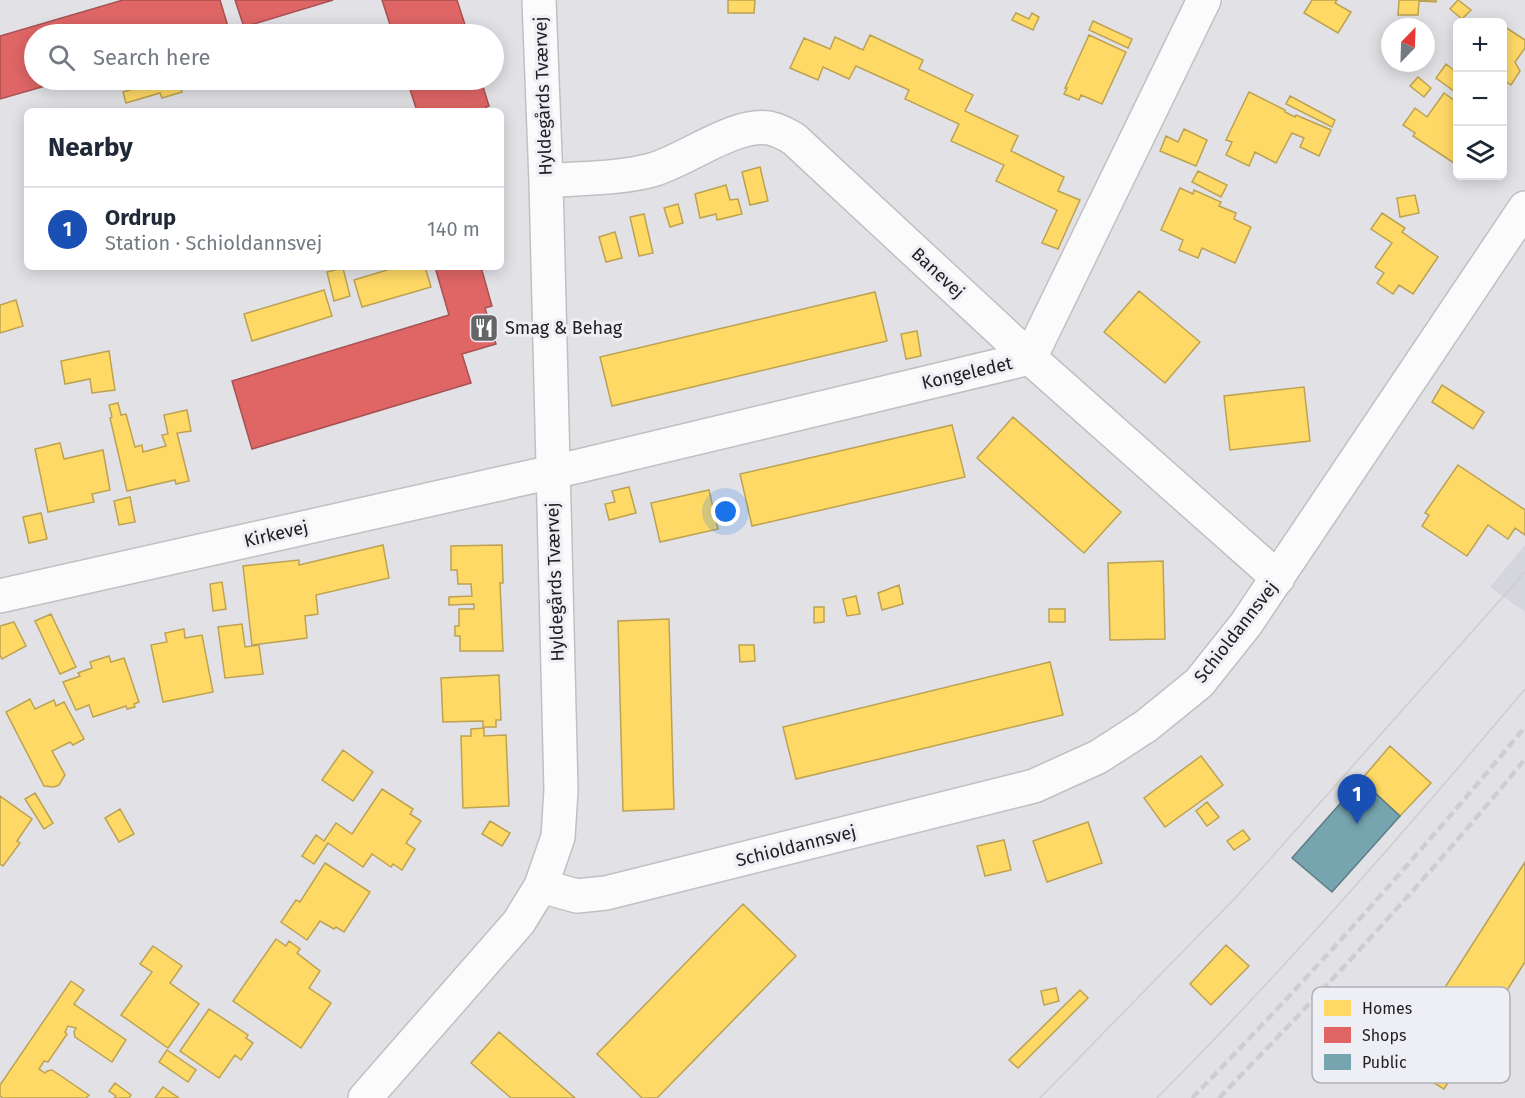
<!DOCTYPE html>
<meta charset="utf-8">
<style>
body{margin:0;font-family:"Fira Sans",sans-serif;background:#f2f2f3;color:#1f2937}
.controls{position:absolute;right:18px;top:18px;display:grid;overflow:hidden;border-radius:9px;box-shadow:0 3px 15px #0003}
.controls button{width:54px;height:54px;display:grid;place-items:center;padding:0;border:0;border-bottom:2px solid #e0e1e3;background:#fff;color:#1f2937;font:30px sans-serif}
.compass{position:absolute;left:1381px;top:18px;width:54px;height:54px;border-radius:50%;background:#fff;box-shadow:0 3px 15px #0003;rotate:23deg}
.you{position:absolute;left:726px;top:512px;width:21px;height:21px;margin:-15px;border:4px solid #fff;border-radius:50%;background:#1a73e8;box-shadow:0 0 0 9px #1a73e833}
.badge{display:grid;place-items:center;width:39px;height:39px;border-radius:50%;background:#656568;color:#fff;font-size:20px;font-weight:700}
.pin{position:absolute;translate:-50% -50px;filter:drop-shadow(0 2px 3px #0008)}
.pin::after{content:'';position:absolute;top:32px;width:21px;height:18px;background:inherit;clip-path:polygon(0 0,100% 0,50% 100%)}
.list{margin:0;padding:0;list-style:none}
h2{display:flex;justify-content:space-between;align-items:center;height:78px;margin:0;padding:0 24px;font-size:26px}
h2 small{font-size:20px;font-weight:400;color:#747a83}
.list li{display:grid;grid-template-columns:39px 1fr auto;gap:18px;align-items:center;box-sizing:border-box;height:84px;padding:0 24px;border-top:2px solid #e0e1e3}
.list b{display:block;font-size:22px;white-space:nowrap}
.list p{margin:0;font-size:20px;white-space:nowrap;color:#747a83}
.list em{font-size:20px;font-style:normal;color:#747a83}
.icon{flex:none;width:33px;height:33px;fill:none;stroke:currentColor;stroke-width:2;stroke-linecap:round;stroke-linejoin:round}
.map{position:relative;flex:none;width:1525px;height:1098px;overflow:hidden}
.search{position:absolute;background:#fff;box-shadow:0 3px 15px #0003;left:24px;top:24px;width:480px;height:66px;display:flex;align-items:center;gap:15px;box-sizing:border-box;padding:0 21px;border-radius:33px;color:#747a83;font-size:22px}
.panel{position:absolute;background:#fff;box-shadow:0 3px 15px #0003;left:24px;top:108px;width:480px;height:162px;border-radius:9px}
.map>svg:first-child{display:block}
</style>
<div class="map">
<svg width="1525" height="1098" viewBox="0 0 1525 1098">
<rect width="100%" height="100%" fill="#e2e2e6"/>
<path fill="#d5d5de" d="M 1525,545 L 1525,612 L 1490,587 Z"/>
<path fill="#ffd966" stroke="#bca252" stroke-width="1.5" d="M 728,0 L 755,0 L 754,13 L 728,13 Z
M 1312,0 L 1337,0 L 1335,3 L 1351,12 L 1338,33 L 1304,13 Z
M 1399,0 L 1436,0 L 1436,2 L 1419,1 L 1418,15 L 1398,15 Z
M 1458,0 L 1471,10 L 1462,19 L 1450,9 Z
M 1016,13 L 1029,19 L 1032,13 L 1039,17 L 1033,30 L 1012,20 Z
M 1093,21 L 1132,39 L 1128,48 L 1089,30 Z
M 1502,25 L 1525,40 L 1525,48 L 1515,62 L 1520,71 L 1511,85 L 1502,79 Z
M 870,35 L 923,60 L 919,69 L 973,95 L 965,111 L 1018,136 L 1011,151 L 1064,177 L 1058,191 L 1080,200 L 1058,249 L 1042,243 L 1057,210 L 996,181 L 1004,165 L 951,141 L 959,124 L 905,99 L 909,90 L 856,66 L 849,79 L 823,67 L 818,80 L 790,68 L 804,38 L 830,49 L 835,37 L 863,50 Z
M 1089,35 L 1126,52 L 1102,104 L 1081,95 L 1079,100 L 1064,94 L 1067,88 L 1065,88 Z
M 1446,64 L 1458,73 L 1458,94 L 1436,78 Z
M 1418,77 L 1431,88 L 1424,97 L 1410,86 Z
M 164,80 L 178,80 L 182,92 L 162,98 L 160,93 L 126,103 L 123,92 Z
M 1249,92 L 1285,110 L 1285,112 L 1295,117 L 1296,115 L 1331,130 L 1319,156 L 1300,147 L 1304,138 L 1292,133 L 1276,163 L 1255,152 L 1249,166 L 1226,155 L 1232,142 L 1226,140 Z
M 1444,93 L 1458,103 L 1457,165 L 1413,136 L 1415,133 L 1403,125 L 1415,108 L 1427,117 Z
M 1290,96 L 1335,120 L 1332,127 L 1286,104 Z
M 1184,129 L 1207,140 L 1196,166 L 1160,151 L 1166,136 L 1178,142 Z
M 760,167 L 768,201 L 750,205 L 742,172 Z
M 1198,171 L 1227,185 L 1221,197 L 1192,182 Z
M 726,185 L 730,200 L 738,199 L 742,214 L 717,220 L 716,214 L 700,218 L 695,194 Z
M 1180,188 L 1193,194 L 1194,190 L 1221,202 L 1219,206 L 1236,213 L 1234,219 L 1251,227 L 1235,263 L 1202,248 L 1198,258 L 1179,250 L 1183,240 L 1161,230 Z
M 1415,195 L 1419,213 L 1400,217 L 1397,198 Z
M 678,204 L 683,223 L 670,227 L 664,208 Z
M 1382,213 L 1405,228 L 1402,232 L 1438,257 L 1413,294 L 1399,285 L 1393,294 L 1377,283 L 1384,273 L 1375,267 L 1392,243 L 1371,229 Z
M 644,214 L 653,253 L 639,256 L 630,217 Z
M 615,232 L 622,258 L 606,262 L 599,237 Z
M 397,267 L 425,267 L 431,287 L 362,307 L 354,280 Z
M 343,268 L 350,296 L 334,301 L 327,272 Z
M 324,290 L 332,316 L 252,341 L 244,314 Z
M 1139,291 L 1200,342 L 1165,383 L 1104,332 Z
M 875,292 L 887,341 L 612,406 L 600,357 Z
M 16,300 L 23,326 L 0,333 L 0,305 Z
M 917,331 L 921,356 L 906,359 L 901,334 Z
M 109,351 L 115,390 L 92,393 L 90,379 L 65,384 L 61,361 Z
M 1442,385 L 1484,412 L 1473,429 L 1432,402 Z
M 1304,387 L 1310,441 L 1230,450 L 1224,396 Z
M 118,403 L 121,415 L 126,414 L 135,447 L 142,445 L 143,452 L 166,446 L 162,435 L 168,434 L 164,415 L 187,410 L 191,431 L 177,433 L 189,481 L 176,484 L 175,480 L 127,491 L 110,418 L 112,417 L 109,405 Z
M 1013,417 L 1121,512 L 1084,553 L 977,458 Z
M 952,425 L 965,477 L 752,526 L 740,474 Z
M 60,443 L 64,459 L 103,450 L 110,490 L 92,494 L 94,502 L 48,512 L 35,449 Z
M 1458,465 L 1525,510 L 1525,535 L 1515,528 L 1508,539 L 1488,525 L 1467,556 L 1422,526 L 1429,515 L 1425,513 Z
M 629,487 L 636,513 L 609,520 L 605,504 L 615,502 L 612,491 Z
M 709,490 L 718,529 L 660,542 L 651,503 Z
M 130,497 L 135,522 L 119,525 L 114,501 Z
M 41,513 L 47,539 L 29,543 L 23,517 Z
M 383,545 L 389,578 L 316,595 L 318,614 L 305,616 L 307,638 L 252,645 L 243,566 L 299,560 L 299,565 Z
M 502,545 L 503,583 L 500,583 L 503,651 L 460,651 L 460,636 L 455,636 L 455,626 L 459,626 L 459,609 L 474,609 L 474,604 L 449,605 L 449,597 L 472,596 L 471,584 L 458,584 L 457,570 L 451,570 L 451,546 Z
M 1163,561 L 1165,639 L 1110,640 L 1108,563 Z
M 222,582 L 226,609 L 213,611 L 210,584 Z
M 899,585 L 903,604 L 882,610 L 878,593 Z
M 856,596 L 860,614 L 847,616 L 843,599 Z
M 814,607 L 824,607 L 824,622 L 814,623 Z
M 1049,609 L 1065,609 L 1065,622 L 1049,622 Z
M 51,614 L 76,667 L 60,674 L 35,621 Z
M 669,619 L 674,809 L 623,811 L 618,621 Z
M 14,622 L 26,646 L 2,659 L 0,655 L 0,626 Z
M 242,624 L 245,647 L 259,645 L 263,674 L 225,678 L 218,627 Z
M 184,629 L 185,638 L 202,635 L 213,692 L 163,702 L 151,645 L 167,642 L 165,633 Z
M 739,645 L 754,645 L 755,661 L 740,662 Z
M 109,656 L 111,662 L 124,658 L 139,702 L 134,704 L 135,707 L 127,709 L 126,706 L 93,717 L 89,705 L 76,710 L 63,682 L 80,676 L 78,673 L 92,668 L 90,662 Z
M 1050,662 L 1063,715 L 796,779 L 783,727 Z
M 499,675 L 501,720 L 496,720 L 496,727 L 483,727 L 483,721 L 443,722 L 441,678 Z
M 30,699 L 35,709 L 54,700 L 56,706 L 64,702 L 84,739 L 73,745 L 70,742 L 52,751 L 65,775 L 59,785 L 54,787 L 44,786 L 6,712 Z
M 484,728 L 484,736 L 506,735 L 509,806 L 463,808 L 461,736 L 471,736 L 471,729 Z
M 1390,746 L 1431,783 L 1400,816 L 1361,780 Z
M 343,750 L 373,772 L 353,801 L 322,780 Z
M 1201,756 L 1223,785 L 1165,827 L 1144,798 Z
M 382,789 L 413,809 L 410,814 L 421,821 L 406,843 L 415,849 L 402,870 L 393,864 L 391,867 L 372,854 L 363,867 L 328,843 L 314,864 L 302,856 L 316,835 L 324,841 L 336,823 L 352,834 Z
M 35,793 L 53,823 L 44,829 L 25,799 Z
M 0,796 L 32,819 L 17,841 L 20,843 L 3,866 L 0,864 Z
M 1207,802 L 1219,817 L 1207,826 L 1196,811 Z
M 120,809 L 134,834 L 119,842 L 105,818 Z
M 490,821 L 510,833 L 502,846 L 482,834 Z
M 1088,822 L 1102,863 L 1047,882 L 1033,841 Z
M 1243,830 L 1250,839 L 1234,850 L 1227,841 Z
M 1004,840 L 1011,870 L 985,876 L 977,846 Z
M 1525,862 L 1525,962 L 1444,1089 L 1398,1061 Z
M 325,863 L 370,892 L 344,932 L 336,927 L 334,929 L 320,921 L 307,940 L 281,922 L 296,900 L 300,902 Z
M 743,904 L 796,956 L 657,1098 L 642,1098 L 597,1054 Z
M 276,939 L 286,946 L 289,941 L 300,949 L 297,953 L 320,971 L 309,988 L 331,1003 L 301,1048 L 233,1001 Z
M 1226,945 L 1249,966 L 1211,1005 L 1190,984 Z
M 153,946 L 182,966 L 170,983 L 199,1004 L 168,1048 L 121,1015 L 152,972 L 140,964 Z
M 71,981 L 84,990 L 74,1004 L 126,1040 L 112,1062 L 75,1037 L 74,1032 L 76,1028 L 68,1026 L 65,1032 L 67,1034 L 48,1062 L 44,1061 L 39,1069 L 45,1073 L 47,1071 L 52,1070 L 89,1095 L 86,1098 L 3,1098 L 0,1096 L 0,1085 Z
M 1056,988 L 1059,1001 L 1044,1005 L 1041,991 Z
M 1080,990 L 1088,998 L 1018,1068 L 1009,1060 Z
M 209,1009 L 248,1035 L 246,1038 L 253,1043 L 241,1060 L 235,1055 L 219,1078 L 180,1051 Z
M 499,1032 L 575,1098 L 511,1098 L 471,1063 Z
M 167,1050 L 196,1070 L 188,1082 L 159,1062 Z
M 115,1083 L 131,1095 L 129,1098 L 114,1098 L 116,1096 L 109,1091 Z
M 163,1087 L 179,1098 L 155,1098 Z"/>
<path fill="#e06666" stroke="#a75152" stroke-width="1.5" d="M 123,0 L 220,0 L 229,30 L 215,34 L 34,34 L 34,80 L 66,80 L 0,99 L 0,36 Z
M 235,0 L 333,0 L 244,27 Z
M 382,0 L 457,0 L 468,34 L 393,34 Z
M 407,80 L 481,80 L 489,106 L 486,107 L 487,111 L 417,111 Z
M 435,267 L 481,267 L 492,306 L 485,308 L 496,344 L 462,354 L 471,383 L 252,449 L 232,381 L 449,315 Z"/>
<path fill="#76a5af" stroke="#5c7d85" stroke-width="1.5" d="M 1361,780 L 1400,816 L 1332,892 L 1292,858 Z"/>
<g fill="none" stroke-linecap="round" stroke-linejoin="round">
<g stroke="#c0c0c3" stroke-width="36">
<path id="minor" d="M 546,181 C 581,178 618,179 652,170 C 687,160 733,123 769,128 C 778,130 786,134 794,139 L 1030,358 L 1278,578
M 0,596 L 579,466 L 1030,358 L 1204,0
M 541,886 L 577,896 L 606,893 L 1034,786 L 1098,757 L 1146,726 L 1199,683 L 1246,624 L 1525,208
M 365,1098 L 519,922 L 541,886 L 558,837 L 561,790 L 546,181 L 539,0"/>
</g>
<use href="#minor" stroke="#fbfbfb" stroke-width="33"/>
<path stroke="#cecece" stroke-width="1.5" d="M 1040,1098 L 1239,894 L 1525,572
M 1157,1098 C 1286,968 1407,829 1525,689"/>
<path stroke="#cecece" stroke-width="4.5" stroke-dasharray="9 4.5" stroke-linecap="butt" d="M 1192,1098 C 1308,979 1419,855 1525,727
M 1219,1098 C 1325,989 1429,877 1525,759"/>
</g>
<defs>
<g id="restaurant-square" transform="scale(1.5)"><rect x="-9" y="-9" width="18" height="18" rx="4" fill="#656568" stroke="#eeeef5"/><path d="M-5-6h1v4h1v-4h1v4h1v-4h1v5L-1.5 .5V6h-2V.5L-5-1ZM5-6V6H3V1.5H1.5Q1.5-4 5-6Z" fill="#fff"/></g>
</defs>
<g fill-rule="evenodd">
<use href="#restaurant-square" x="484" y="328"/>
</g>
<g text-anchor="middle" stroke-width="6" stroke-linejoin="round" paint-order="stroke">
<g font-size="18" fill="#212124" stroke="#eeeef5">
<text transform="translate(543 96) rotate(-92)" y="6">Hyldegårds Tværvej</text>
<text transform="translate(938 273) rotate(43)" y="6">Banevej</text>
<text transform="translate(967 373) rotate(-13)" y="6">Kongeledet</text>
<text transform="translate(276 534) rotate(-13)" y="6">Kirkevej</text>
<text transform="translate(555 582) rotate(-92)" y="6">Hyldegårds Tværvej</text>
<text transform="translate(1236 632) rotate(-52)" y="6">Schioldannsvej</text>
<text transform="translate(796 846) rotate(-14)" y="6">Schioldannsvej</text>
</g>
<g font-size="18" fill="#212124" stroke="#eeeef5" text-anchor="start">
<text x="505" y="334">Smag &amp; Behag</text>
</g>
</g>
<rect x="1312" y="987" width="198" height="96" rx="9" fill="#eeeef5" stroke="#b0b0b6" stroke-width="1.5"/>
<rect x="1324" y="1000" width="27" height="16" fill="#ffd966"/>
<rect x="1324" y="1027" width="27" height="16" fill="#e06666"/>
<rect x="1324" y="1054" width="27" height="16" fill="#76a5af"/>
<g font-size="16" fill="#212124">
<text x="1362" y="1014">Homes</text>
<text x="1362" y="1041">Shops</text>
<text x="1362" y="1068">Public</text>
</g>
</svg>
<div class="controls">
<button>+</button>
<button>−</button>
<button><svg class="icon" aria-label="layers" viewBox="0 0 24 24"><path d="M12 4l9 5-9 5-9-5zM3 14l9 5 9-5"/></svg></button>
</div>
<svg class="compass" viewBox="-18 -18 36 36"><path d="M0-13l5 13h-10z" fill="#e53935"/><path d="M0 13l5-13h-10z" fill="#747a83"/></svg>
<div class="you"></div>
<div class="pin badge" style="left:1357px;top:824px;background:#1a4fb4">1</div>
<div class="search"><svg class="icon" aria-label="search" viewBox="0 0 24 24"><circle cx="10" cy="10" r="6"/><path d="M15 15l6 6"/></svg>Search here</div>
<section class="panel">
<h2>Nearby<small></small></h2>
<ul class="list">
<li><span class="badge" style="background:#1a4fb4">1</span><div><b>Ordrup</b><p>Station · Schioldannsvej</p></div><em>140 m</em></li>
</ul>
</section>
</div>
